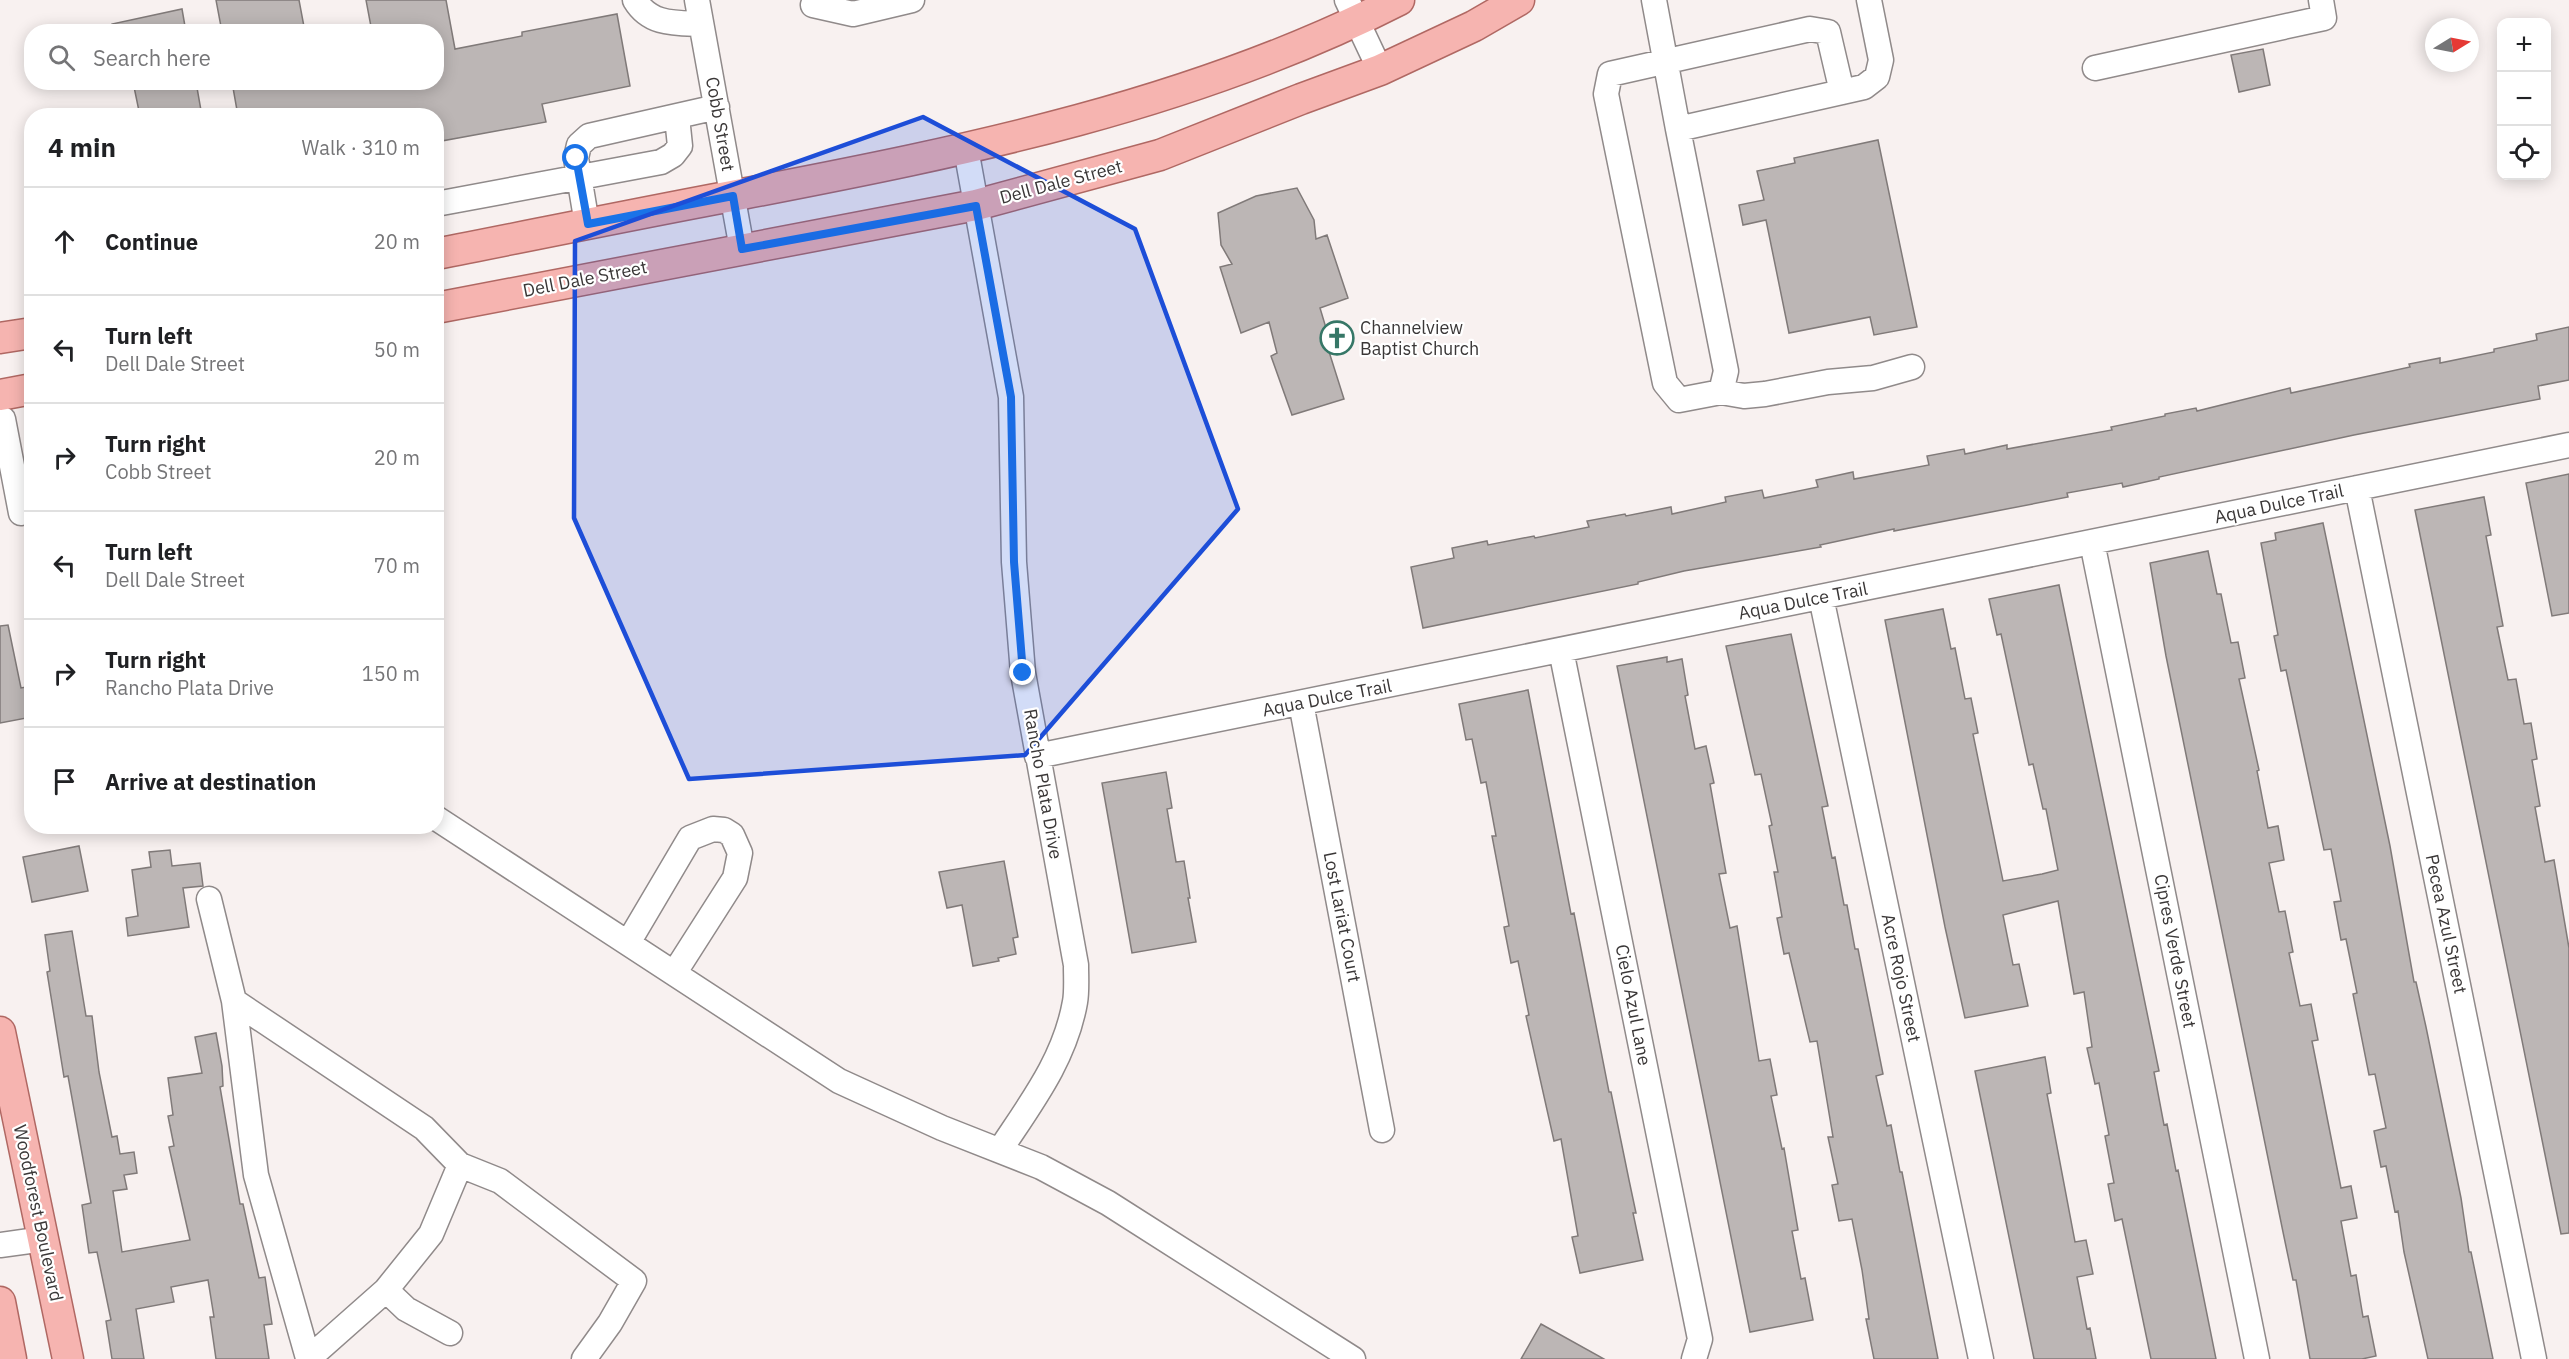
<!DOCTYPE html>
<meta charset="utf-8">
<style>
body{margin:0;font-family:"IBM Plex Sans",sans-serif;background:#f6f6f6;color:#202124}
.controls{position:absolute;right:18px;top:18px;display:grid;overflow:hidden;border-radius:12px;box-shadow:0 3px 15px #0003}
.controls button{width:54px;height:54px;display:grid;place-items:center;padding:0;border:0;border-bottom:2px solid #e0e0e0;background:#fff;color:#202124;font:30px sans-serif}
.compass{position:absolute;left:2425px;top:18px;width:54px;height:54px;border-radius:50%;background:#fff;box-shadow:0 3px 15px #0003;rotate:80deg}
.stop{position:absolute;width:18px;height:18px;margin:-14px;border:4px solid #1a73e8;border-radius:50%;background:#fff}
.stop.end{background:#1a73e8;border-color:#fff;box-shadow:0 2px 6px #0008}
.list{margin:0;padding:0;list-style:none}
h2{display:flex;justify-content:space-between;align-items:center;height:78px;margin:0;padding:0 24px;font-size:26px}
h2 small{font-size:20px;font-weight:400;color:#757577}
.list li{display:grid;grid-template-columns:39px 1fr auto;gap:18px;align-items:center;box-sizing:border-box;height:108px;padding:0 24px;border-top:2px solid #e0e0e0}
.list b{display:block;font-size:22px;white-space:nowrap}
.list p{margin:0;font-size:20px;white-space:nowrap;color:#757577}
.list em{font-size:20px;font-style:normal;color:#757577}
.icon{flex:none;width:33px;height:33px;fill:none;stroke:currentColor;stroke-width:2;stroke-linecap:round;stroke-linejoin:round}
.map{position:relative;flex:none;width:2569px;height:1359px;overflow:hidden}
.search{position:absolute;background:#fff;box-shadow:0 3px 15px #0003;left:24px;top:24px;width:420px;height:66px;display:flex;align-items:center;gap:15px;box-sizing:border-box;padding:0 21px;border-radius:24px;color:#757577;font-size:22px}
.panel{position:absolute;background:#fff;box-shadow:0 3px 15px #0003;left:24px;top:108px;width:420px;height:726px;border-radius:24px}
.map>svg:first-child{display:block}
</style>
<div class="map">
<svg width="2569" height="1359" viewBox="0 0 2569 1359">
<rect width="100%" height="100%" fill="#f8f1f0"/>
<path fill="#bcb6b5" stroke="#807a79" stroke-width="1.5" d="M 216,0 L 299,0 L 305,32 L 222,32 Z
M 366,0 L 446,0 L 455,49 L 522,36 L 522,32 L 617,14 L 630,86 L 542,104 L 546,122 L 436,142 L 436,116 L 344,116 L 343,110 L 316,116 L 238,116 L 232,82 L 436,82 L 436,32 L 372,32 Z
M 182,9 L 186,32 L 113,32 L 112,24 Z
M 2263,49 L 2270,85 L 2239,92 L 2231,55 Z
M 133,82 L 196,82 L 202,116 L 140,116 Z
M 1878,140 L 1917,327 L 1874,335 L 1870,317 L 1789,333 L 1766,220 L 1743,225 L 1739,205 L 1764,200 L 1757,171 L 1795,163 L 1794,158 Z
M 1297,188 L 1314,220 L 1316,239 L 1327,235 L 1348,298 L 1320,308 L 1329,338 L 1325,339 L 1344,399 L 1292,415 L 1271,356 L 1277,353 L 1269,322 L 1241,333 L 1220,267 L 1232,264 L 1221,245 L 1218,213 L 1256,196 Z
M 2569,327 L 2569,380 L 2538,386 L 2540,399 L 2354,435 L 2159,477 L 2159,479 L 2123,487 L 2122,483 L 2067,493 L 2068,497 L 1894,531 L 1894,529 L 1820,545 L 1821,547 L 1684,571 L 1638,582 L 1638,584 L 1423,628 L 1411,567 L 1454,558 L 1452,548 L 1487,541 L 1488,545 L 1534,536 L 1535,538 L 1589,527 L 1587,521 L 1625,514 L 1626,516 L 1671,507 L 1672,514 L 1726,502 L 1725,497 L 1762,490 L 1764,498 L 1818,487 L 1816,480 L 1853,472 L 1854,479 L 1929,465 L 1927,456 L 1964,449 L 1965,454 L 2007,445 L 2007,449 L 2112,430 L 2111,427 L 2165,416 L 2165,414 L 2196,408 L 2197,411 L 2290,388 L 2291,393 L 2410,367 L 2409,364 L 2440,358 L 2440,363 L 2494,352 L 2494,349 L 2537,340 L 2536,334 Z
M 2569,474 L 2569,613 L 2552,616 L 2526,483 Z
M 2484,497 L 2491,535 L 2486,536 L 2503,626 L 2497,627 L 2508,680 L 2516,679 L 2524,724 L 2531,723 L 2537,759 L 2532,760 L 2540,806 L 2535,807 L 2545,862 L 2554,860 L 2569,948 L 2569,1233 L 2561,1234 L 2415,510 Z
M 2323,523 L 2390,846 L 2414,982 L 2416,982 L 2426,1027 L 2461,1198 L 2469,1252 L 2471,1252 L 2493,1359 L 2428,1359 L 2404,1252 L 2398,1211 L 2395,1212 L 2386,1166 L 2381,1167 L 2374,1131 L 2386,1128 L 2375,1074 L 2369,1075 L 2353,994 L 2357,993 L 2346,939 L 2341,940 L 2334,902 L 2341,901 L 2331,849 L 2324,850 L 2286,670 L 2281,671 L 2274,636 L 2278,635 L 2261,543 L 2276,540 L 2275,533 Z
M 2208,551 L 2217,594 L 2221,594 L 2231,643 L 2238,642 L 2245,678 L 2239,679 L 2259,770 L 2257,771 L 2268,828 L 2278,826 L 2284,860 L 2269,863 L 2279,912 L 2285,911 L 2293,952 L 2289,953 L 2300,1006 L 2311,1004 L 2318,1040 L 2312,1041 L 2341,1188 L 2351,1186 L 2357,1218 L 2341,1221 L 2351,1276 L 2356,1275 L 2363,1317 L 2368,1316 L 2376,1356 L 2362,1359 L 2310,1359 L 2296,1280 L 2293,1280 L 2283,1232 L 2166,656 L 2150,563 Z
M 2059,585 L 2159,1071 L 2154,1072 L 2164,1125 L 2167,1124 L 2176,1171 L 2178,1170 L 2216,1359 L 2151,1359 L 2122,1219 L 2115,1221 L 2108,1184 L 2114,1183 L 2105,1136 L 2109,1135 L 2099,1083 L 2095,1084 L 2087,1048 L 2092,1047 L 2084,992 L 2074,994 L 2058,901 L 2003,915 L 2013,965 L 2019,964 L 2028,1006 L 1965,1018 L 1945,927 L 1885,620 L 1943,609 L 1951,649 L 1955,648 L 1965,699 L 1971,698 L 1978,733 L 1973,734 L 2003,881 L 2042,874 L 2058,870 L 2046,809 L 2043,809 L 2033,764 L 2029,765 L 2001,634 L 1997,635 L 1989,599 Z
M 8,625 L 21,688 L 32,686 L 32,717 L 0,723 L 0,626 Z
M 1791,634 L 1828,806 L 1822,807 L 1832,858 L 1835,857 L 1844,905 L 1847,905 L 1855,949 L 1858,949 L 1883,1074 L 1876,1076 L 1887,1126 L 1891,1125 L 1900,1172 L 1902,1172 L 1938,1359 L 1874,1359 L 1866,1319 L 1869,1319 L 1862,1270 L 1852,1219 L 1839,1221 L 1832,1185 L 1838,1184 L 1828,1137 L 1833,1137 L 1817,1041 L 1810,1042 L 1789,953 L 1784,954 L 1777,918 L 1782,917 L 1774,872 L 1778,872 L 1769,826 L 1772,825 L 1761,774 L 1755,775 L 1726,646 Z
M 1667,657 L 1667,662 L 1682,659 L 1688,695 L 1685,696 L 1695,749 L 1706,746 L 1714,783 L 1710,784 L 1726,873 L 1719,874 L 1730,928 L 1737,926 L 1759,1061 L 1770,1059 L 1777,1095 L 1771,1096 L 1782,1149 L 1784,1148 L 1798,1230 L 1792,1231 L 1801,1279 L 1805,1278 L 1813,1320 L 1750,1332 L 1617,666 Z
M 1528,690 L 1571,914 L 1574,913 L 1609,1092 L 1611,1092 L 1629,1180 L 1636,1213 L 1633,1213 L 1643,1260 L 1580,1273 L 1572,1237 L 1578,1236 L 1561,1139 L 1554,1141 L 1526,1016 L 1529,1015 L 1518,961 L 1511,963 L 1504,927 L 1509,926 L 1492,836 L 1496,836 L 1486,782 L 1481,783 L 1472,739 L 1466,740 L 1459,704 Z
M 1166,772 L 1172,808 L 1167,809 L 1176,862 L 1184,861 L 1190,898 L 1188,898 L 1196,942 L 1132,953 L 1102,783 Z
M 79,846 L 88,891 L 32,902 L 23,857 Z
M 170,850 L 172,866 L 200,863 L 203,886 L 183,888 L 189,927 L 128,936 L 126,918 L 138,916 L 132,870 L 151,867 L 149,852 Z
M 1004,861 L 1018,937 L 1013,938 L 1016,954 L 998,958 L 999,961 L 973,966 L 962,905 L 947,908 L 939,872 Z
M 72,931 L 86,1016 L 92,1016 L 99,1072 L 112,1137 L 117,1136 L 120,1154 L 134,1152 L 137,1173 L 124,1175 L 127,1189 L 113,1191 L 122,1252 L 190,1240 L 169,1147 L 174,1146 L 168,1116 L 173,1115 L 168,1078 L 202,1073 L 195,1037 L 216,1033 L 222,1066 L 223,1086 L 220,1087 L 240,1204 L 243,1204 L 259,1278 L 265,1277 L 272,1324 L 264,1325 L 269,1359 L 216,1359 L 210,1317 L 214,1317 L 208,1280 L 171,1287 L 174,1302 L 136,1309 L 144,1359 L 112,1359 L 106,1321 L 111,1320 L 97,1252 L 89,1253 L 82,1205 L 91,1203 L 68,1076 L 64,1077 L 47,972 L 50,971 L 45,935 Z
M 2045,1057 L 2051,1093 L 2047,1094 L 2075,1242 L 2086,1240 L 2093,1274 L 2077,1277 L 2087,1329 L 2090,1328 L 2096,1359 L 2034,1359 L 1975,1071 Z
M 1541,1324 L 1604,1359 L 1521,1359 Z"/>
<g fill="none" stroke-linecap="round" stroke-linejoin="round">
<g stroke="#908a8a" stroke-width="27">
<path id="minor" d="M 635,0 C 650,25 675,23 701,24
M 697,0 L 742,249
M 1347,0 L 1380,70
M 1654,0 L 1678,129
M 813,5 L 853,14 L 912,0
M 2095,68 L 2324,18 L 2321,0
M 1842,92 L 1828,32 L 1810,29 L 1610,74 L 1606,94 L 1665,383 L 1679,400 L 1721,392 L 1726,371 L 1678,129 L 1864,87 L 1877,77 L 1881,60 L 1869,0
M 966,149 L 1011,397 L 1014,562 L 1023,673 L 1076,965 C 1076,977 1077,991 1075,1002 C 1065,1059 1031,1103 1000,1150
M 436,204 L 661,162 L 673,155 L 680,146 L 677,117
M 587,224 L 576,158 L 579,145 L 589,136 L 717,107
M 1721,392 L 1744,396 L 1765,394 L 1828,382 L 1873,378 L 1912,367
M 0,419 L 3,419 L 21,513
M 2357,488 L 2534,1359
M 2092,542 L 2257,1359
M 1821,597 L 1981,1359
M 1561,650 L 1700,1339 L 1694,1359
M 1301,703 L 1382,1130
M 1037,756 L 2569,445
M 436,818 L 839,1081 L 942,1128 L 1041,1167 L 1108,1203 L 1353,1359
M 209,899 L 234,1001 L 424,1128 L 460,1165 L 500,1181 L 634,1281 L 610,1323 L 584,1359
M 628,943 L 690,838 L 713,829 L 724,830 L 732,835 L 740,853 L 735,878 L 675,972
M 234,1001 L 256,1175 L 308,1358
M 0,1245 L 44,1239
M 386,1290 L 406,1309 L 450,1333
M 308,1359 L 386,1290 L 431,1234 L 460,1165"/>
</g>
<g stroke="#b06863" stroke-width="33">
<path id="major" d="M 436,254 C 538,234 640,213 742,194 C 966,151 1194,105 1399,0
M 436,308 L 976,205 L 1160,155 L 1301,99 L 1380,70 L 1474,26 L 1519,0
M 0,338 L 32,333
M 0,395 L 32,389
M 0,1032 L 68,1359
M 0,1302 L 11,1359"/>
</g>
<use href="#minor" stroke="#fff" stroke-width="24"/>
<use href="#major" stroke="#f6b4b0" stroke-width="30"/>
</g>
<g fill="none" stroke-linecap="round" stroke-linejoin="round">
<path stroke="#1a73e8" stroke-width="8" d="M 576,158 L 588,224 L 733,196 L 742,249 L 976,206 L 1011,397 L 1014,562 L 1023,673"/>
</g>
<path fill="#1d4ed8" fill-opacity="0.2" stroke="#1d4ed8" stroke-width="4.5" stroke-linejoin="round" d="M 923,117 L 1135,229 L 1238,509 L 1025,755 L 689,779 L 574,518 L 575,241 Z"/>
<defs>
<g id="church-ring" transform="scale(1.725)"><circle r="9.5" fill="#fff" stroke="#367767" stroke-width="1.5"/><path d="M-1.2-6h2.4v3.5h3.3v2.4h-3.3V6h-2.4V-.1h-3.3v-2.4h3.3Z" fill="#367767"/></g>
</defs>
<g fill-rule="evenodd">
<use href="#church-ring" x="1337" y="338"/>
</g>
<g text-anchor="middle" stroke-width="4.5" stroke-linejoin="round" paint-order="stroke">
<g font-size="18" fill="#3a3737" stroke="#fff">
<text transform="translate(720 124) rotate(80)" y="6">Cobb Street</text>
<text transform="translate(1061 182) rotate(-15)" y="6">Dell Dale Street</text>
<text transform="translate(585 279) rotate(-11)" y="6">Dell Dale Street</text>
<text transform="translate(2279 504) rotate(-12)" y="6">Aqua Dulce Trail</text>
<text transform="translate(1803 601) rotate(-11)" y="6">Aqua Dulce Trail</text>
<text transform="translate(1327 698) rotate(-11)" y="6">Aqua Dulce Trail</text>
<text transform="translate(1043 784) rotate(80)" y="6">Rancho Plata Drive</text>
<text transform="translate(1342 917) rotate(79)" y="6">Lost Lariat Court</text>
<text transform="translate(2446 924) rotate(78)" y="6">Pecea Azul Street</text>
<text transform="translate(2175 951) rotate(79)" y="6">Cipres Verde Street</text>
<text transform="translate(1901 978) rotate(78)" y="6">Acre Rojo Street</text>
<text transform="translate(1633 1005) rotate(79)" y="6">Cielo Azul Lane</text>
<text transform="translate(38 1213) rotate(78)" y="6">Woodforest Boulevard</text>
</g>
<g font-size="18" fill="#3a3737" stroke="#fff" text-anchor="start">
<text x="1360" y="334">Channelview<tspan x="1360" dy="21">Baptist Church</tspan></text>
</g>
</g>
</svg>
<div class="controls">
<button>+</button>
<button>−</button>
<button><svg class="icon" aria-label="locate" viewBox="0 0 24 24"><circle cx="12" cy="12" r="6"/><path d="M12 2v4M12 18v4M2 12h4M18 12h4"/></svg></button>
</div>
<svg class="compass" viewBox="-18 -18 36 36"><path d="M0-13l5 13h-10z" fill="#e53935"/><path d="M0 13l5-13h-10z" fill="#757577"/></svg>
<div class="stop" style="left:576px;top:158px"></div>
<div class="stop end" style="left:1023px;top:673px"></div>
<div class="search"><svg class="icon" aria-label="search" viewBox="0 0 24 24"><circle cx="10" cy="10" r="6"/><path d="M15 15l6 6"/></svg>Search here</div>
<section class="panel">
<h2>4 min<small>Walk · 310 m</small></h2>
<ul class="list">
<li><svg class="icon" aria-label="ahead" viewBox="0 0 24 24"><path d="M12 20V5M6 11l6-6 6 6"/></svg><div><b>Continue</b></div><em>20 m</em></li>
<li><svg class="icon" aria-label="left" viewBox="0 0 24 24"><path d="M17 20v-9H6M10 6l-5 5 5 5"/></svg><div><b>Turn left</b><p>Dell Dale Street</p></div><em>50 m</em></li>
<li><svg class="icon" aria-label="right" viewBox="0 0 24 24"><path d="M7 20v-9h11M14 6l5 5-5 5"/></svg><div><b>Turn right</b><p>Cobb Street</p></div><em>20 m</em></li>
<li><svg class="icon" aria-label="left" viewBox="0 0 24 24"><path d="M17 20v-9H6M10 6l-5 5 5 5"/></svg><div><b>Turn left</b><p>Dell Dale Street</p></div><em>70 m</em></li>
<li><svg class="icon" aria-label="right" viewBox="0 0 24 24"><path d="M7 20v-9h11M14 6l5 5-5 5"/></svg><div><b>Turn right</b><p>Rancho Plata Drive</p></div><em>150 m</em></li>
<li><svg class="icon" aria-label="arrive" viewBox="0 0 24 24"><path d="M6 21V4h12l-3 4 3 4H6"/></svg><div><b>Arrive at destination</b></div></li>
</ul>
</section>
</div>
